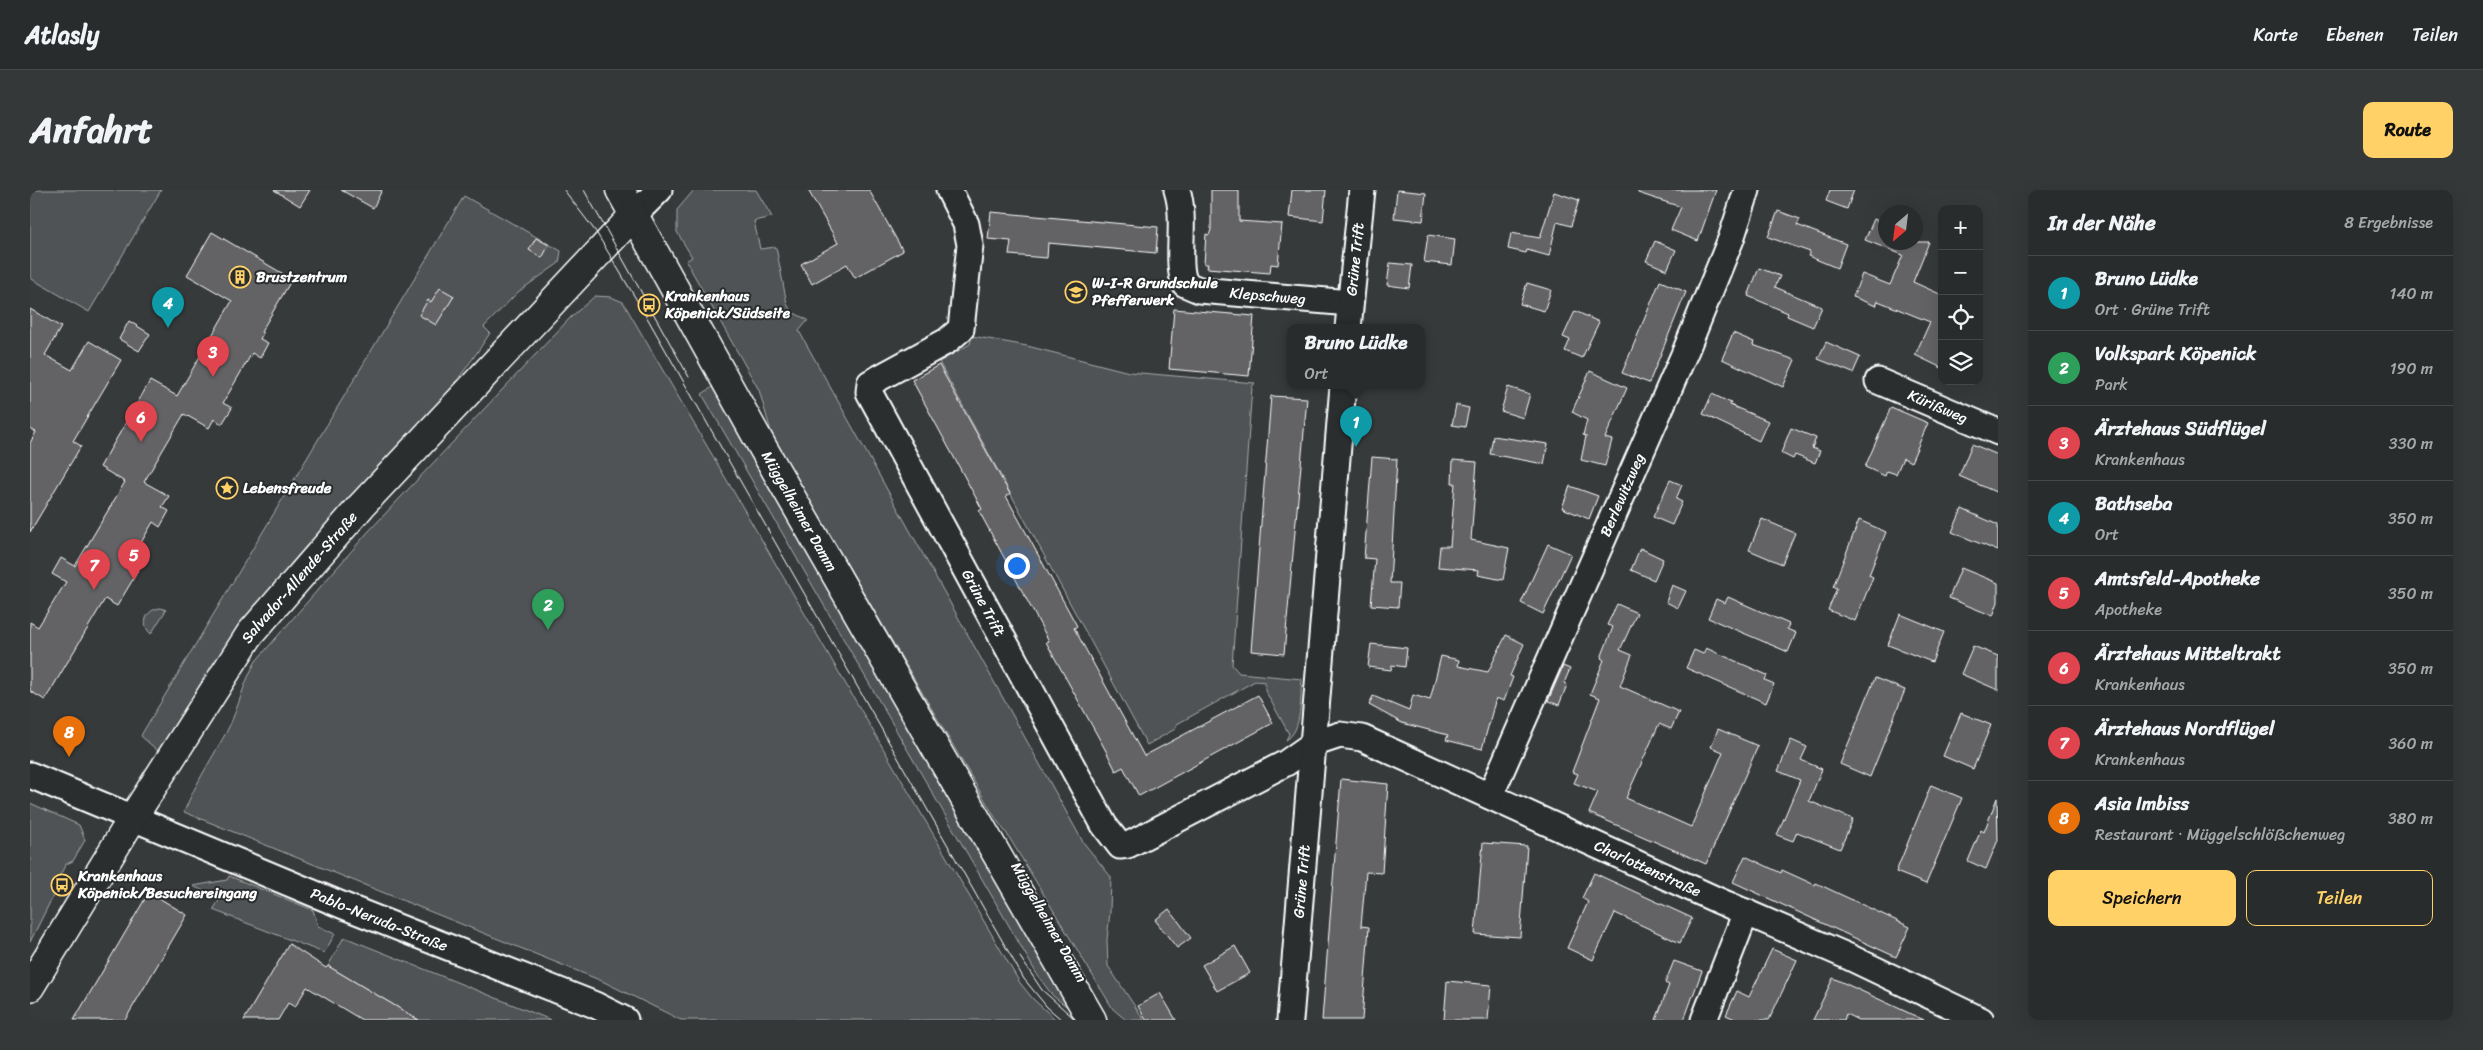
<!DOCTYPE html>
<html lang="de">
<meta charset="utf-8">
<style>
body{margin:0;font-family:Sriracha,sans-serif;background:#353838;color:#f1f3f6}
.controls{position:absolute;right:15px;top:15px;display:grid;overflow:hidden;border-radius:10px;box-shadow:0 5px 20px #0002}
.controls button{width:45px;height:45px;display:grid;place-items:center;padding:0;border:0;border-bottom:1px solid #454848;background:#292c2c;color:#f1f3f6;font:25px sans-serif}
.compass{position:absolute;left:1848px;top:15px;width:45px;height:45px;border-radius:50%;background:#292c2c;box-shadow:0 5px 20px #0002;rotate:208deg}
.you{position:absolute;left:986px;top:375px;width:18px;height:18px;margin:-12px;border:4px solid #fff;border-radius:50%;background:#1a73e8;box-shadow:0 0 0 8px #1a73e833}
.badge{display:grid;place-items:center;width:32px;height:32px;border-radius:50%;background:#ffd166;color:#fff;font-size:16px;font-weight:700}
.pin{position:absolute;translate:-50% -41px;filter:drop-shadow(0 1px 2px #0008)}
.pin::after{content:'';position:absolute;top:26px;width:18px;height:15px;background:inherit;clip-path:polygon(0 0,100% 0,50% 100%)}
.popup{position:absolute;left:1257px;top:134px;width:138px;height:65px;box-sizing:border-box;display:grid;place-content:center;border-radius:10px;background:#292c2c;filter:drop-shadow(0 1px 4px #0005);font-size:16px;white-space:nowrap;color:#a5a7a9}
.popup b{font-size:19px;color:#f1f3f6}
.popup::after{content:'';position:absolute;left:50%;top:100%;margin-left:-10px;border:10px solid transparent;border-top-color:#292c2c}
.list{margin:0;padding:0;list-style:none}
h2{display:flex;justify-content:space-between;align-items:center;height:65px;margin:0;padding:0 20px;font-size:21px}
h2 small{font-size:16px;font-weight:400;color:#a5a7a9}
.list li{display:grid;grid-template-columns:32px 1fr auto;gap:15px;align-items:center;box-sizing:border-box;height:75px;padding:0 20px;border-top:1px solid #454848}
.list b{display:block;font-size:19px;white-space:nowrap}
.list p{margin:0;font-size:16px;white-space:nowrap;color:#a5a7a9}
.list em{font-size:16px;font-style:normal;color:#a5a7a9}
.actions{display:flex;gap:10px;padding:15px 20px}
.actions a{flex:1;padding:11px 0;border:1px solid #ffd166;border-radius:10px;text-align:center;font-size:18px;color:#ffd166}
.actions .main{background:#ffd166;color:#111}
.icon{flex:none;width:28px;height:28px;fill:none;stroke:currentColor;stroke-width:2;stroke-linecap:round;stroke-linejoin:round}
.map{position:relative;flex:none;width:1968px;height:830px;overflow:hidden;border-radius:10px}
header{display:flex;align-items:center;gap:30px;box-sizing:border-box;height:70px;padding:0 25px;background:#292c2c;border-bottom:1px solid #454848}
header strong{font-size:24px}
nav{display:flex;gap:28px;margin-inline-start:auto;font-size:18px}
.intro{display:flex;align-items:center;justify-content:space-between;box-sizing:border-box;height:120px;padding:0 30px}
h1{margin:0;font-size:35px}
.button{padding:12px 22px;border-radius:10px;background:#ffd166;color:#111;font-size:18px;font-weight:700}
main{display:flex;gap:30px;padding:0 30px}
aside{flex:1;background:#292c2c;border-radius:10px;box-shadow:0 5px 20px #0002}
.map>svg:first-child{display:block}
</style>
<header>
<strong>Atlasly</strong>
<nav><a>Karte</a><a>Ebenen</a><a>Teilen</a></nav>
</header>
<div class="intro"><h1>Anfahrt</h1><a class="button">Route</a></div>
<main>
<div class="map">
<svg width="1968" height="830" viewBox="0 0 1968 830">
<rect width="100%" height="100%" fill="#373a3b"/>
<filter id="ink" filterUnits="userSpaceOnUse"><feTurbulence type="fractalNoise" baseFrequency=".02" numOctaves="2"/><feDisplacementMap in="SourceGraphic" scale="10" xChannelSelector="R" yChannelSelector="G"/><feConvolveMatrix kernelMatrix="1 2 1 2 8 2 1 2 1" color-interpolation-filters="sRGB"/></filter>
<g filter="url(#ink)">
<path fill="#505354" stroke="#a8a9aa" d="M 0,0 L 131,0 L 59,122 L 0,88 Z
M 664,0 L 726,0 L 742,27 L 724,31 L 730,59 L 746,57 L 757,114 L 762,122 L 778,130 L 769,141 L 1053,652 L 1081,687 L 1080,722 L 1077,750 L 1078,776 L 1114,830 L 1096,830 L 1083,819 L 977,644 L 966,629 L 751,261 L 742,245 L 729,200 L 656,71 L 662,67 L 647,42 L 647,20 Z
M 434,6 L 531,61 L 529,73 L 488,102 L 454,137 L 460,143 C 411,219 349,285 287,351 L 277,355 L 259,376 L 259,381 L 180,482 L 128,561 L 111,546 L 113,542 Z
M 565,106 L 581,107 L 593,112 L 990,793 L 1003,809 L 1026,830 L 651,830 L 572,791 L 154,622 C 166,592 183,567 198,539 C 209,517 213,493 226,471 L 338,342 L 541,127 Z
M 942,146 L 997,156 L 1099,182 L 1225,193 L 1222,197 L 1202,475 L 1209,483 L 1272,489 C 1270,506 1273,541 1256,550 L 1259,544 L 1235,500 L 1235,492 L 1225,491 L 1147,534 L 1145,539 L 1117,555 L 909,172 L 940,154 Z
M 684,196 L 1048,825 L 1023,806 L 1008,786 L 672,204 Z
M 131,418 L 136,420 L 121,444 C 110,434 116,419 131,418 Z
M 0,613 L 49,635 L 55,650 L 43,671 L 36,674 L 24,696 L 27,698 L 0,752 Z
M 199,686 L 283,720 L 288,736 L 305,744 L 294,763 L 183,720 L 190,709 L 163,696 L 197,690 Z
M 314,747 L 521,830 L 389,830 L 298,776 Z"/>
<path fill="#636465" stroke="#fff" d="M 244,0 L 280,0 L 270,16 Z
M 311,0 L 352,0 L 343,18 Z
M 778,0 L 839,0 L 873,61 L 825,88 L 817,74 L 782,94 L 771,74 L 808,53 Z
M 1181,0 L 1209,0 L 1209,31 L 1252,34 L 1248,75 L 1241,74 L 1240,83 L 1177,78 L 1178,74 L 1174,74 L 1176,44 L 1179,45 L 1181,40 Z
M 1262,0 L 1296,0 L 1293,31 L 1259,27 Z
M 1367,0 L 1396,3 L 1393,31 L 1364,28 Z
M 1608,0 L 1686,0 L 1668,51 L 1641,40 L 1651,17 L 1608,3 Z
M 1800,0 L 1824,0 L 1817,19 L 1796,11 Z
M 1524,2 L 1549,10 L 1541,36 L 1527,32 L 1519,66 L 1497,60 L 1496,63 L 1478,59 L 1481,43 L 1510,48 Z
M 1748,21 L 1770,29 L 1767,35 L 1816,54 L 1807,78 L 1778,66 L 1780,62 L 1738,47 Z
M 961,22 L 1128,37 L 1126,63 L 1018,53 L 1017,68 L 979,65 L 981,51 L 958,49 Z
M 1844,29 L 1856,34 L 1856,52 L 1899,52 L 1883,92 L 1912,105 L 1912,178 L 1885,165 L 1900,132 L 1848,111 L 1846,116 L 1823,107 L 1832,84 L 1860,95 L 1873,65 L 1835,50 Z
M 182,42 L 262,89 L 231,142 L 233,143 L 230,149 L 238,153 L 230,168 L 222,163 L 193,213 L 202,218 L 192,234 L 184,229 L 179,238 L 154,224 L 114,292 L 139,306 L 132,317 L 139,321 L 130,337 L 123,332 L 98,375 L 108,381 L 87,416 L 75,409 L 15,510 L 0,501 L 0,432 L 8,437 L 36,392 L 22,384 L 31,368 L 45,376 L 95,292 L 70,277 L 120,191 L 147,206 L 202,111 L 157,85 Z
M 1398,45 L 1425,49 L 1422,75 L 1394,72 Z
M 506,48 L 519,55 L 512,68 L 499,60 Z
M 1625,51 L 1646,60 L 1637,80 L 1616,71 Z
M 1360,73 L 1382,75 L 1379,98 L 1357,95 Z
M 1729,78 L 1750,86 L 1745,97 L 1792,117 L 1783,137 L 1757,126 L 1758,123 L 1718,106 Z
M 1630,91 L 1656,102 L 1619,193 L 1592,183 Z
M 1497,93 L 1521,100 L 1514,121 L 1490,114 Z
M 410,98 L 424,106 L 406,135 L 389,125 L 398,110 L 401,112 Z
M 0,119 L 31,137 L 15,165 L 42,180 L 59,151 L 91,170 L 43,251 L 51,256 L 0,342 L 0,253 L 6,242 L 0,239 Z
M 1144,119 L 1224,126 L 1219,186 L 1139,179 Z
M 1545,121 L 1569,132 L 1552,168 L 1535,161 L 1540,150 L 1533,147 Z
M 99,131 L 120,144 L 109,161 L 89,149 Z
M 1703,143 L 1724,152 L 1723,155 L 1765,170 L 1753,197 L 1692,169 Z
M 1796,152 L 1830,167 L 1823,183 L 1788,169 Z
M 909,175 L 980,304 L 976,306 L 1047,436 L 1044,438 L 1114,566 L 1228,505 L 1243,533 L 1109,606 L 1093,577 L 1086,581 L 1076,561 L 1016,452 L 1019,451 L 949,321 L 952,319 L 882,190 Z
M 1560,181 L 1597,198 L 1575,248 L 1582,250 L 1575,276 L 1551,270 L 1556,246 L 1553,245 L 1557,230 L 1542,222 Z
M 1478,197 L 1500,204 L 1493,228 L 1471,221 Z
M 1682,204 L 1701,213 L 1700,215 L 1738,231 L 1729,251 L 1673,224 Z
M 1241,206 L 1277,208 L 1254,464 L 1221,461 Z
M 1426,215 L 1439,218 L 1435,237 L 1422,235 Z
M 1861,217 L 1898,233 L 1881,272 L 1873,268 L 1866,284 L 1857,281 L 1855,286 L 1835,277 Z
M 1761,238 L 1786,248 L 1782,258 L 1790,261 L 1785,273 L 1765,265 L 1763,269 L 1751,263 Z
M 1463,246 L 1518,254 L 1514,274 L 1460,264 Z
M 1942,254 L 1968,265 L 1968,303 L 1929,286 Z
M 1342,267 L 1367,269 L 1360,393 L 1370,393 L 1368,417 L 1341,415 L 1345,369 L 1334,368 Z
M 1423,270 L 1447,272 L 1441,350 L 1479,358 L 1473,390 L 1448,385 L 1449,380 L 1408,377 L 1410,356 L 1420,356 L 1425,293 L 1422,293 Z
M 1640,290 L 1652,295 L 1646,309 L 1652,312 L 1642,335 L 1623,327 Z
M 1540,296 L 1568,306 L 1559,329 L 1532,318 Z
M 1932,319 L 1968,335 L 1968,361 L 1922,342 Z
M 1732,329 L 1765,343 L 1752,374 L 1719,360 Z
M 1829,330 L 1856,342 L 1839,385 L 1843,387 L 1825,431 L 1798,420 L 1807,398 L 1803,397 Z
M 1518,354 L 1541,364 L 1513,424 L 1491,413 Z
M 1610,358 L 1633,369 L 1624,390 L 1601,380 Z
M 1931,378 L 1968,393 L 1968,412 L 1963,426 L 1919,408 Z
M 1642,395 L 1656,401 L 1648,418 L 1636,412 Z
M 1698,407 L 1759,434 L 1757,439 L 1766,443 L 1758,462 L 1678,428 L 1686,409 L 1695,413 Z
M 1587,414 L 1607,423 L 1590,460 L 1602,465 L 1590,496 L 1649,522 L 1641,539 L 1629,534 L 1596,608 L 1661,637 L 1693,562 L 1681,557 L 1688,539 L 1728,556 L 1676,674 L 1559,623 L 1568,602 L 1544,593 L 1548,584 L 1542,582 L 1570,508 L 1560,504 L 1574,470 L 1571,468 L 1583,437 L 1577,435 Z
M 1870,424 L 1914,442 L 1902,472 L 1858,455 Z
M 1476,445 L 1494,454 L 1480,486 L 1483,487 L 1474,511 L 1466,508 L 1452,559 L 1416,550 L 1418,545 L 1372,533 L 1339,515 L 1343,506 L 1379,521 L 1383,505 L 1400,510 L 1411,466 L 1429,470 L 1428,476 L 1458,482 Z
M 1341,454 L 1377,458 L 1375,477 L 1362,475 L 1361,480 L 1338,477 Z
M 1943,456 L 1968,466 L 1968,500 L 1931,484 Z
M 1676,458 L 1737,485 L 1735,490 L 1744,494 L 1736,513 L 1656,478 L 1664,460 L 1673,464 Z
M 1533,476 L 1540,479 L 1534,493 L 1537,495 L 1529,515 L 1518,511 Z
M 1845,488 L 1875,500 L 1840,587 L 1810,574 Z
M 1931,523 L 1961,535 L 1943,579 L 1913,566 Z
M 1761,550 L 1777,557 L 1771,570 L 1792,579 L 1779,611 L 1823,629 L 1810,659 L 1767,642 L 1763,651 L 1747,645 L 1770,590 L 1748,581 Z
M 1311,589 L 1358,594 L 1352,683 L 1336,682 L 1331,736 L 1339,737 L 1332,830 L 1292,830 Z
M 1901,595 L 1932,608 L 1896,694 L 1866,682 Z
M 1967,608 L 1968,650 L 1956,679 L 1938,671 L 1951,640 L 1954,642 Z
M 1453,653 L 1497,656 L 1490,747 L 1445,744 Z
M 1715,666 L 1751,683 L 1752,680 L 1785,695 L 1786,693 L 1880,737 L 1866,767 L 1703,692 Z
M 1564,683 L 1662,728 L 1650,753 L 1585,723 L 1563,770 L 1537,758 L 1558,712 L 1552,708 Z
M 119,702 L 157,725 L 95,830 L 44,830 Z
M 1139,719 L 1161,748 L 1147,758 L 1125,730 Z
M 259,754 L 296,778 L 298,776 L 389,830 L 332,830 L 277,797 L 265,817 L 258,813 L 248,830 L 214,830 Z
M 1205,756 L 1220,783 L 1187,801 L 1172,775 Z
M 1742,759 L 1767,770 L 1739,830 L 1707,830 L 1696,825 L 1707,801 L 1719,807 Z
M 1644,771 L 1672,781 L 1654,830 L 1626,830 L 1639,795 L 1635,793 Z
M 1803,788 L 1853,811 L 1894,830 L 1828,830 L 1816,824 L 1814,830 L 1783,830 Z
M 1417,791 L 1461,795 L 1458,830 L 1414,830 Z
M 1130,803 L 1139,818 L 1146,830 L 1116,830 L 1108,816 Z"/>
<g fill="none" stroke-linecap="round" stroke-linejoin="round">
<g stroke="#fff" stroke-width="29">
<g id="minor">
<path id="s1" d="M 919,0 L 936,34 L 940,55 L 931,139 L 917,151 L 840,193 L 839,202 L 1074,635 L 1090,656 L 1098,655 L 1256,573 L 1283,554 L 1310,545 L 1332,548 L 1687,710 L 1819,767 L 1951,830"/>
<path id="s2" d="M 1147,0 C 1157,30 1145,71 1155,94 L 1169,100 L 1320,113"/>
<path d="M 603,26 L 629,0"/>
<path id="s3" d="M 1318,138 L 1332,0"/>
<path id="s4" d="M 1848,191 L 1968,242"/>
<path id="s5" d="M 0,585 L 314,716 L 565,815 L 595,830"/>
<path id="s6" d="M 1460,606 L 1656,160 L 1701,49 L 1717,0"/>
<path id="s7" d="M 1260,830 L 1313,196"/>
<path d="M 1674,830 L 1716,722"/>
</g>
</g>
<g stroke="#fff" stroke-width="31">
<g id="major">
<path id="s8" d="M 590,0 L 733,258 L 1062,830"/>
<path id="s9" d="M 0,797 L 102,629 L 220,444 L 332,315 L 603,26"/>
</g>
</g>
<use href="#minor" stroke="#2a2d2e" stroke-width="25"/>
<use href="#major" stroke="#2a2d2e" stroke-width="28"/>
<path stroke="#fff" stroke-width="1" d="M 534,0 L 566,42 L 615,124 L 994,789 L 1017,817 L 1032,830
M 554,0 L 659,187
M 990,767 L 1012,800 L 1046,830"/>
</g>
</g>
<defs>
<g id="building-ring" transform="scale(1.125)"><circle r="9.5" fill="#2a2d2e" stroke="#ffd166" stroke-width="1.5"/><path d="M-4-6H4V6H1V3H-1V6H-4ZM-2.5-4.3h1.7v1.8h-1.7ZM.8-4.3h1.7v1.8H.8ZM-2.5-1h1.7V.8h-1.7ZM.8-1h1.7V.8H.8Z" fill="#ffd166"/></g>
<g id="school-ring" transform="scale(1.125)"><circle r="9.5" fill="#2a2d2e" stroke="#ffd166" stroke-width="1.5"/><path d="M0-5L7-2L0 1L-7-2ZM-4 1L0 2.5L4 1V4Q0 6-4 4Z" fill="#ffd166"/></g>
<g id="bus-ring" transform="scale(1.125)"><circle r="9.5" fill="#2a2d2e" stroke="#ffd166" stroke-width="1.5"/><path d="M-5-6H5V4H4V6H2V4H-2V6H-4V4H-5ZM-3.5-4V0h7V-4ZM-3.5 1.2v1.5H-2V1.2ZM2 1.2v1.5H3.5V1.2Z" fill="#ffd166"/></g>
<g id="sight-ring" transform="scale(1.125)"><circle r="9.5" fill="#2a2d2e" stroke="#ffd166" stroke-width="1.5"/><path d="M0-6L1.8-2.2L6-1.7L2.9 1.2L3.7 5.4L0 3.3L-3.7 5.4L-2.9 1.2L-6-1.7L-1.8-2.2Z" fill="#ffd166"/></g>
</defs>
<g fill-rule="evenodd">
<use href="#building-ring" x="210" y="87"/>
<use href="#school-ring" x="1046" y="102"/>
<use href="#bus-ring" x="619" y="115"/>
<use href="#sight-ring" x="197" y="298"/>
<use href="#bus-ring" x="32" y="695"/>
</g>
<g text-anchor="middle" stroke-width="4" stroke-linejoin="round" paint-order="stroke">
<g font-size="15" fill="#fff" stroke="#2a2d2e">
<text dy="5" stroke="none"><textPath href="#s3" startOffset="69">Grüne Trift</textPath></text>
<text dy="5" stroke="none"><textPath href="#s2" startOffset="179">Klepschweg</textPath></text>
<text dy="5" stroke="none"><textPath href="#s4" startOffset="65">Kürißweg</textPath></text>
<text dy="5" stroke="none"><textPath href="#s6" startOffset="329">Berlewitzweg</textPath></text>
<text dy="5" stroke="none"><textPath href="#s8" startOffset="368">Müggelheimer Damm</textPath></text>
<text dy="5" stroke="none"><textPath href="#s9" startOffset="491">Salvador-Allende-Straße</textPath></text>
<text dy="5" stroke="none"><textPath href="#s1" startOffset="499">Grüne Trift</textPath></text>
<text dy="5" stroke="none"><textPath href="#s1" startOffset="1362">Charlottenstraße</textPath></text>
<text dy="5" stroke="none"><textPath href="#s7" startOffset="139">Grüne Trift</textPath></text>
<text dy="5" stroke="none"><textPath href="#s5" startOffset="378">Pablo-Neruda-Straße</textPath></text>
<text transform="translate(1019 732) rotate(60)" y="5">Müggelheimer Damm</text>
</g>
<g font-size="15" font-weight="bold" fill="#fff" stroke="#2a2d2e" text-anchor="start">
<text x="226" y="92">Brustzentrum</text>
<text x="1062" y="98">W-I-R Grundschule<tspan x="1062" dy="17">Pfefferwerk</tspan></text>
<text x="635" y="111">Krankenhaus<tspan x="635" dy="17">Köpenick/Südseite</tspan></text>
<text x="213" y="303">Lebensfreude</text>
<text x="48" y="691">Krankenhaus<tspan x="48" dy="17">Köpenick/Besuchereingang</tspan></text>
</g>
</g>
</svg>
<div class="controls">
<button>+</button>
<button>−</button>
<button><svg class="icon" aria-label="locate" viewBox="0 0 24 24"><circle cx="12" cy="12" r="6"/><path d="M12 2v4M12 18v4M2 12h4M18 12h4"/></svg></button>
<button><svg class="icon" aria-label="layers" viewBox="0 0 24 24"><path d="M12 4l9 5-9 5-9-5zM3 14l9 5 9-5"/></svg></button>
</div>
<svg class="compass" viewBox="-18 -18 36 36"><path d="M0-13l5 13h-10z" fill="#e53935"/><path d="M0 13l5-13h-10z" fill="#a5a7a9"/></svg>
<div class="you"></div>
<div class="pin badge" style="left:1326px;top:257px;background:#0f9aa8">1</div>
<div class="popup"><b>Bruno Lüdke</b>Ort</div>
<div class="pin badge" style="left:518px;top:440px;background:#2e9e5b">2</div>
<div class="pin badge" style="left:183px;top:187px;background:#e0444e">3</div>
<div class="pin badge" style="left:138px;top:138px;background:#0f9aa8">4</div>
<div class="pin badge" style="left:104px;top:390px;background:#e0444e">5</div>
<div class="pin badge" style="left:111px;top:252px;background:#e0444e">6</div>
<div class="pin badge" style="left:64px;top:400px;background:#e0444e">7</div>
<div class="pin badge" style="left:39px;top:567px;background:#e8710a">8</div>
</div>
<aside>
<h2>In der Nähe<small>8 Ergebnisse</small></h2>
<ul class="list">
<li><span class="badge" style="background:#0f9aa8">1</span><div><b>Bruno Lüdke</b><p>Ort · Grüne Trift</p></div><em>140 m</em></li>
<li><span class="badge" style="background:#2e9e5b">2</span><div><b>Volkspark Köpenick</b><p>Park</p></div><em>190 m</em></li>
<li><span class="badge" style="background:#e0444e">3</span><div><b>Ärztehaus Südflügel</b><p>Krankenhaus</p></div><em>330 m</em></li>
<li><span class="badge" style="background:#0f9aa8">4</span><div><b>Bathseba</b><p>Ort</p></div><em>350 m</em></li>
<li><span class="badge" style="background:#e0444e">5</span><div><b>Amtsfeld-Apotheke</b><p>Apotheke</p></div><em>350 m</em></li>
<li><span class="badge" style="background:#e0444e">6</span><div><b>Ärztehaus Mitteltrakt</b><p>Krankenhaus</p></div><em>350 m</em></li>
<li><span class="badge" style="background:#e0444e">7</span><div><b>Ärztehaus Nordflügel</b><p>Krankenhaus</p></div><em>360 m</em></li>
<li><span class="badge" style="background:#e8710a">8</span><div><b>Asia Imbiss</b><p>Restaurant · Müggelschlößchenweg</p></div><em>380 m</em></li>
</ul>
<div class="actions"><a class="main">Speichern</a><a>Teilen</a></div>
</aside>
</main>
